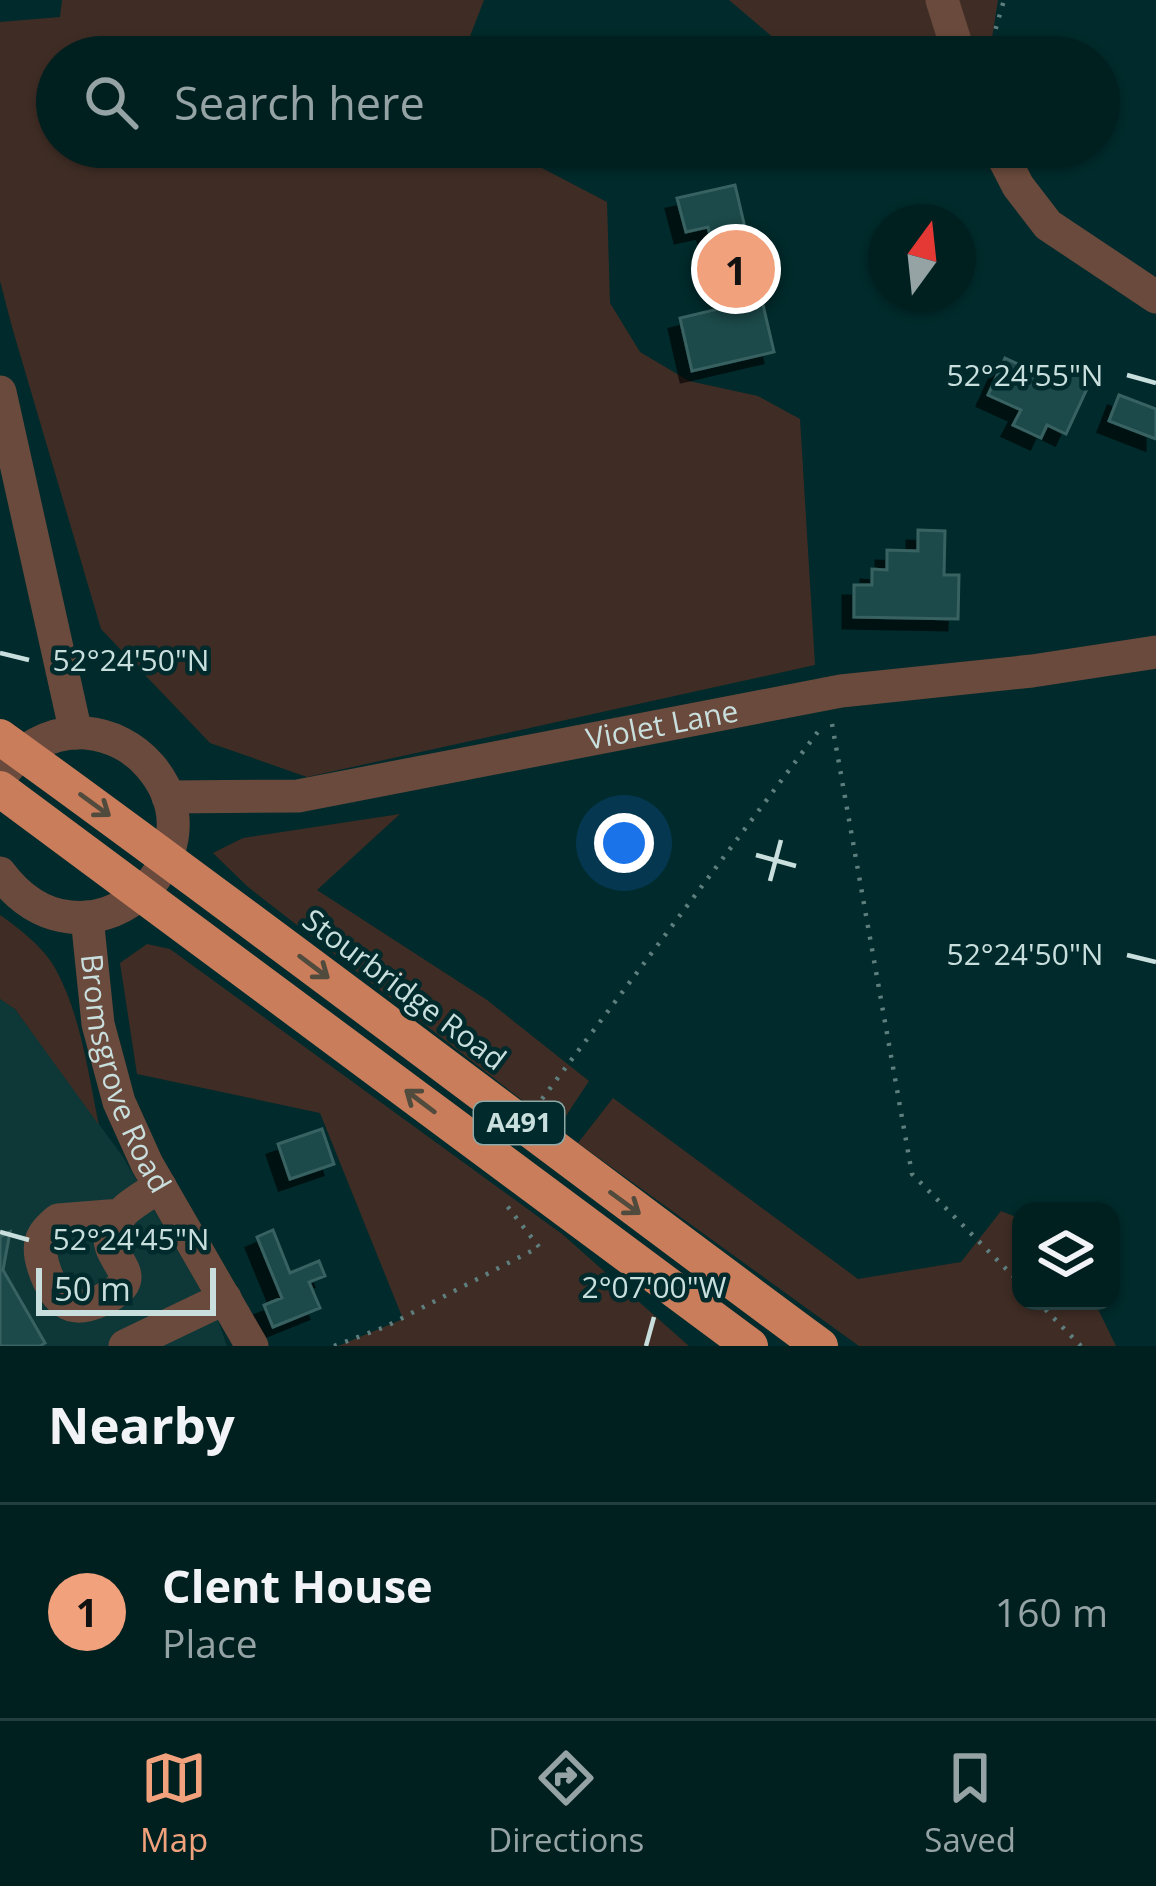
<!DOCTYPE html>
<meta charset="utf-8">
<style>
body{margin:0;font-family:"Open Sans",sans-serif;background:#0a2829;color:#f1f3f6}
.controls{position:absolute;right:36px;bottom:36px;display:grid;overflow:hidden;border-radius:24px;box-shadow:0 3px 9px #0004}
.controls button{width:108px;height:108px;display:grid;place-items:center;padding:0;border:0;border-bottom:3px solid #223e3e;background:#002020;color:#f1f3f6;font:60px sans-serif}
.compass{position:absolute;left:868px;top:204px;width:108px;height:108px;border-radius:50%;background:#002020;box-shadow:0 3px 9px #0004;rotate:15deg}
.scale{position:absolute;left:36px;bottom:30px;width:180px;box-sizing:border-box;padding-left:12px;border:6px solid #c9dfde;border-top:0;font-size:33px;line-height:42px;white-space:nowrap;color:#c9dfde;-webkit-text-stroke:9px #002a2b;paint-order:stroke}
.you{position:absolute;left:624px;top:843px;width:42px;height:42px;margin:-30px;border:9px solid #fff;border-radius:50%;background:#1a73e8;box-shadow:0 0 0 18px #1a73e833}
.badge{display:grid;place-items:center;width:78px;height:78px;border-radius:50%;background:#f1a17c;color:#111;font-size:39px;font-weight:700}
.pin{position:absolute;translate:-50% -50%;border:6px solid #fff;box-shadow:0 3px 12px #0006}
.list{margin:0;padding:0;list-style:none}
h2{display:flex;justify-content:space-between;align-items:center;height:156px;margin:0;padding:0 48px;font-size:51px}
h2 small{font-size:39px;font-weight:400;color:#95a3a5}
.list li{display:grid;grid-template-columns:78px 1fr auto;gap:36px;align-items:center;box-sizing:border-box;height:216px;padding:0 48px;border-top:3px solid #223e3e}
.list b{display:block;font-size:45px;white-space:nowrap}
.list p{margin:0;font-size:39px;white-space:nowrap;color:#95a3a5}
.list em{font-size:39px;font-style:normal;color:#95a3a5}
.icon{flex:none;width:66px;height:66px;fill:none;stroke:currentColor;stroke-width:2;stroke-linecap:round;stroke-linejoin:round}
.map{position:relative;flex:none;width:1156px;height:1346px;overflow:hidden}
.search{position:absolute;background:#002020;box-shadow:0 3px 9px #0004;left:36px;right:36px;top:36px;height:132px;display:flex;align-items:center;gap:30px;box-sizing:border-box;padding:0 42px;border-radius:66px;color:#95a3a5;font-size:45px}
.sheet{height:372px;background:#002020}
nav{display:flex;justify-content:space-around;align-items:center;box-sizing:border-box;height:168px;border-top:3px solid #223e3e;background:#002020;font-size:33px;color:#95a3a5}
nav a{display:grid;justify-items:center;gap:6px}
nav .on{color:#f1a17c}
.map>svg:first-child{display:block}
</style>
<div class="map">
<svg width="1156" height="1346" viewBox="0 0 1156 1346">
<defs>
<filter id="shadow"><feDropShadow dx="-11" dy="11" stdDeviation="0" flood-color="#0009"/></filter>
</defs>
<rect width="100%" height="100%" fill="#002a2b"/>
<path fill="#0e3838" d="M 0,999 L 15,1009 L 123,1157 L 217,1318 L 227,1346 L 0,1346 Z"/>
<path fill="#3f2d25" d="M 62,0 L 484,0 L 462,57 L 57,57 L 57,147 L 502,147 L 607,202 L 610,303 L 640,352 L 689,381 L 758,396 L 800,419 L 815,665 L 307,777 L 210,743 L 101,629 L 12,327 L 0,281 L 0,22 L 60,17 Z
M 729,0 L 926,0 L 943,57 L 796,57 Z
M 949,0 L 998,0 L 989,57 L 971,57 Z
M 400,814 L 317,890 L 487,1000 L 589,1081 L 558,1128 L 248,887 L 213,853 L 243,838 Z
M 0,915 C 19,928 44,948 55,968 C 81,1015 88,1073 99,1125 L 15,1009 L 0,999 Z
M 147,944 L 170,949 L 562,1234 L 689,1346 L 338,1346 L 403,1319 L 320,1113 L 137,1074 L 120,963 Z
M 613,1098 L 858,1279 L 961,1262 L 1001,1211 L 1021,1219 L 1021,1301 L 1094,1301 L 1116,1346 L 859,1346 L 578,1143 Z"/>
<path fill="#1d4848" stroke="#396262" stroke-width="3" filter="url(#shadow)" d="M 735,185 L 774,352 L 692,371 L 680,318 L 727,307 L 708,227 L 686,232 L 677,198 Z
M 1005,358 L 1056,382 L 1064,365 L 1092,378 L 1066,434 L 1047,425 L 1041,438 L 1013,425 L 1021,410 L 988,395 Z
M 1119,395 L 1156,409 L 1156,439 L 1109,421 Z
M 918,530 L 945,531 L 944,575 L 959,575 L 958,619 L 854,617 L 854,585 L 872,585 L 872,569 L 887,570 L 887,550 L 918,551 Z
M 322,1129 L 334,1164 L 290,1179 L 278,1144 Z
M 273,1230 L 290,1273 L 319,1261 L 325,1276 L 309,1282 L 320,1308 L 273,1327 L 264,1305 L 282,1298 L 257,1237 Z
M 10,1232 L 3,1270 L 45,1343 L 40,1346 L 0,1346 L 0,1237 Z"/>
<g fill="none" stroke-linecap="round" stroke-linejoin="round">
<path stroke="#5f7f7f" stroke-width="4.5" stroke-dasharray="3 9" stroke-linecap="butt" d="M 989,52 L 1004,0
M 832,724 L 912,1174 L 1021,1284
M 542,1099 L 823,725
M 1037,1301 L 1081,1346
M 334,1346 L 385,1327 L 539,1247 L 504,1202"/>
<g stroke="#6a4a3c" stroke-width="33">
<path d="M 942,0 L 960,57"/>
<path d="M 998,147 L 1018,186 L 1048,225 L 1156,297"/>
<path d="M 0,392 L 76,733"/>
<path d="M 0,778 C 19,749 50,731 86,733 C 110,735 134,747 150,766 C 230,859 84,986 0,873"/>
<path id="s1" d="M 168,797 L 298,796 L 841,691 L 1032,671 L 1156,652"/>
<path id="s2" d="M 87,917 L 98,1024 L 119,1102 L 147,1164 L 252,1346"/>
<path d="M 121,1215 L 58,1220 C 51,1226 43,1233 41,1242 C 37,1258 51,1293 65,1302 C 76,1310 91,1305 102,1300 C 153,1275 102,1262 111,1230 C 117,1210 144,1197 160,1186"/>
<path d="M 125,1346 L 225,1298"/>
</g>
<path stroke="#ca7d5a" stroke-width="36" d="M 0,737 C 276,936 546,1144 820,1346
M 0,789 L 750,1346"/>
</g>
<defs><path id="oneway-shaft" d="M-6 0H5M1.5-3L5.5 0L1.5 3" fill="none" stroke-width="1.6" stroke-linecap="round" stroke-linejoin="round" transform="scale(3)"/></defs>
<g stroke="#514b3e">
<use href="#oneway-shaft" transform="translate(95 805) rotate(36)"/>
<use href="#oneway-shaft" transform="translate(314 967) rotate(37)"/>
<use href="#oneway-shaft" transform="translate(420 1101) rotate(-143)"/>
<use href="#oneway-shaft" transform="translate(625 1203) rotate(36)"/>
</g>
<path fill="none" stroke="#c9dfde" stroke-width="4.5" d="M 1127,375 L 1156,383M 0,653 L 29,660M 756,855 L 796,866M 770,881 L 781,840M 1127,955 L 1156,962M 0,1232 L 29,1240M 646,1346 L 654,1317"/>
<g text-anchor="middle" stroke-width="9" stroke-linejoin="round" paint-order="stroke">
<rect fill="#002a2b" stroke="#8da9a8" stroke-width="3" x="474" y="1102" width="90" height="42" rx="9"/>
<g font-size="27" font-weight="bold" fill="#c9dfde">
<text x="519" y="1132">A491</text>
</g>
<g font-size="30" fill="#c9dfde" stroke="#002a2b">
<text dy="10" stroke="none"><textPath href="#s1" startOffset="501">Violet Lane</textPath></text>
<text transform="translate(404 990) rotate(37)" y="10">Stourbridge Road</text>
<text dy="10" stroke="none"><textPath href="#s2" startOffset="162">Bromsgrove Road</textPath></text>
</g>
</g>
<g font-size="30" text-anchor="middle" fill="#c9dfde" stroke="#002a2b" stroke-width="9" stroke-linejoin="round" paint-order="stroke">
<text x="1025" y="386">52°24'55"N</text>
<text x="131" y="671">52°24'50"N</text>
<text x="1025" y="965">52°24'50"N</text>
<text x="131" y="1250">52°24'45"N</text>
<text x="654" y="1298">2°07'00"W</text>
</g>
</svg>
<div class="controls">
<button><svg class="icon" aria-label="layers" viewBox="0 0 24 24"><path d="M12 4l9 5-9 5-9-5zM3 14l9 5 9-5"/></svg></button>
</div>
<svg class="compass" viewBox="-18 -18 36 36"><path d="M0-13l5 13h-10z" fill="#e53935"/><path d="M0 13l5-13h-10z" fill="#95a3a5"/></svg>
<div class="scale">50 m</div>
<div class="you"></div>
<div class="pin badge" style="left:736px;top:269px">1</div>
<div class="search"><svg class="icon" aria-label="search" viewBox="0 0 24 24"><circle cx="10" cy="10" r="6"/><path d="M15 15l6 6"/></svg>Search here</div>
</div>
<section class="sheet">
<h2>Nearby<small></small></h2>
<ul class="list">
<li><span class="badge">1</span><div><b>Clent House</b><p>Place</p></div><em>160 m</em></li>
</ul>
</section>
<nav>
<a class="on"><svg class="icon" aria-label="map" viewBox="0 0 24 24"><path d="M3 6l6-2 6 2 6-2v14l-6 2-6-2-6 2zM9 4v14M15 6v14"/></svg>Map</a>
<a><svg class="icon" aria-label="directions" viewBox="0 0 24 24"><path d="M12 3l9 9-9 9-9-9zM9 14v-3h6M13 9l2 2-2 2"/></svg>Directions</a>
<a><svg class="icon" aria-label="saved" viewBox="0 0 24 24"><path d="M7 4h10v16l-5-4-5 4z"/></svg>Saved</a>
</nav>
